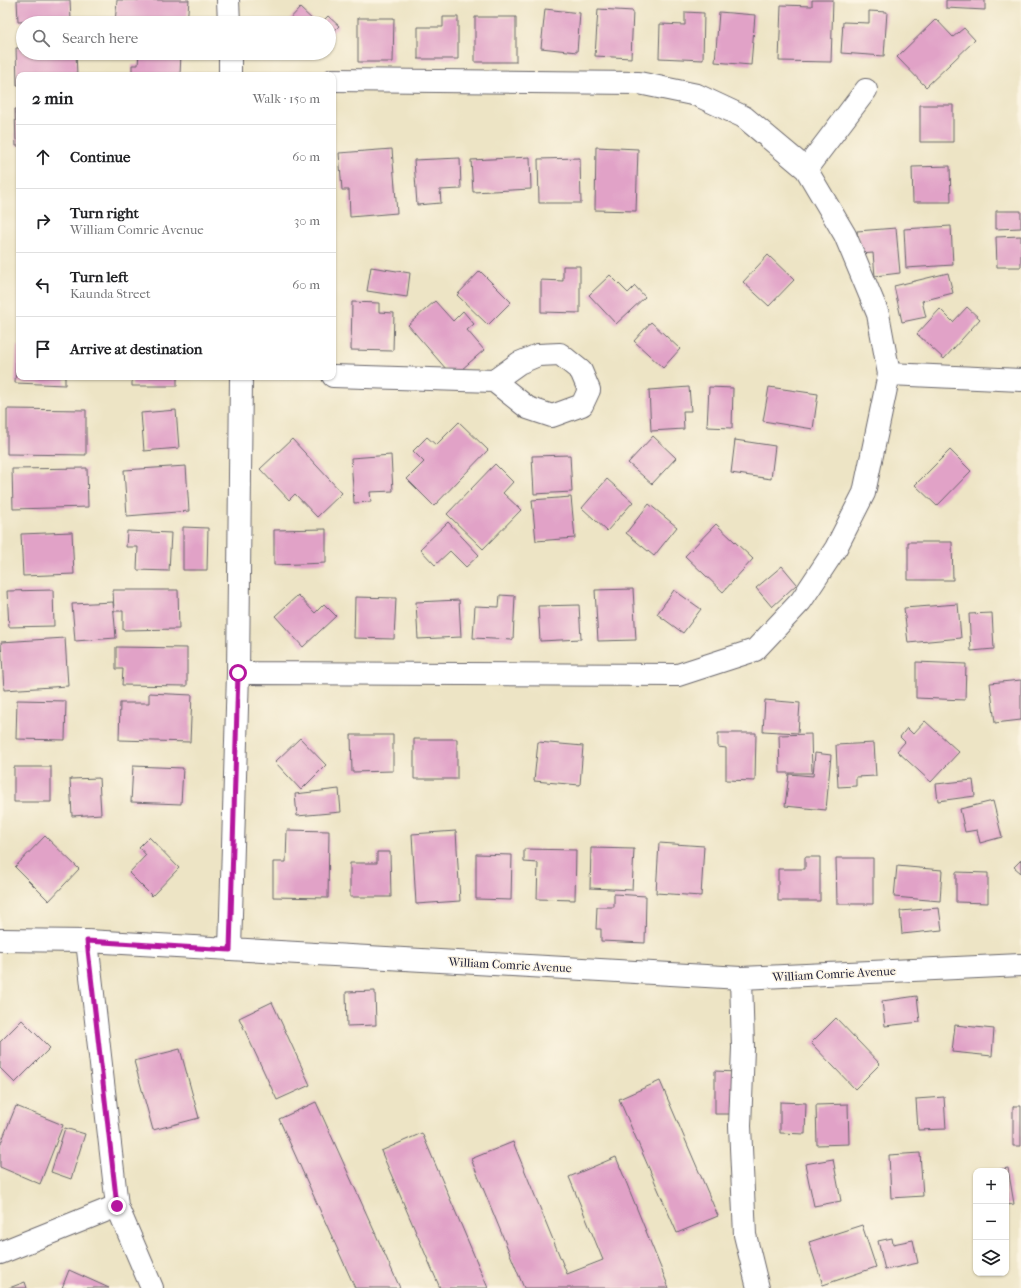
<!DOCTYPE html>
<meta charset="utf-8">
<style>
body{margin:0;font-family:"IM FELL French Canon",serif;background:#f6f6f6;color:#202124}
.controls{position:absolute;right:12px;bottom:12px;display:grid;overflow:hidden;border-radius:8px;box-shadow:0 1px 3px #0004}
.controls button{width:36px;height:36px;display:grid;place-items:center;padding:0;border:0;border-bottom:1px solid #e0e0e0;background:#fff;color:#202124;font:20px sans-serif}
.stop{position:absolute;width:12px;height:12px;margin:-9px;border:3px solid #b5179e;border-radius:50%;background:#fff}
.stop.end{background:#b5179e;border-color:#fff;box-shadow:0 1px 4px #0008}
.list{margin:0;padding:0;list-style:none}
h2{display:flex;justify-content:space-between;align-items:center;height:52px;margin:0;padding:0 16px;font-size:17px}
h2 small{font-size:13px;font-weight:400;color:#757577}
.list li{display:grid;grid-template-columns:26px 1fr auto;gap:12px;align-items:center;box-sizing:border-box;height:64px;padding:0 16px;border-top:1px solid #e0e0e0}
.list b{display:block;font-size:15px;white-space:nowrap}
.list p{margin:0;font-size:13px;white-space:nowrap;color:#757577}
.list em{font-size:13px;font-style:normal;color:#757577}
.icon{flex:none;width:22px;height:22px;fill:none;stroke:currentColor;stroke-width:2;stroke-linecap:round;stroke-linejoin:round}
.map{position:relative;flex:none;width:1021px;height:1288px;overflow:hidden}
.search{position:absolute;background:#fff;box-shadow:0 1px 3px #0004;left:16px;top:16px;width:320px;height:44px;display:flex;align-items:center;gap:10px;box-sizing:border-box;padding:0 14px;border-radius:22px;color:#757577;font-size:15px}
.panel{position:absolute;background:#fff;box-shadow:0 1px 3px #0004;left:16px;top:72px;width:320px;height:308px;border-radius:8px}
.map>svg:first-child{display:block}
</style>
<div class="map">
<svg width="1021" height="1288" viewBox="0 0 1021 1288">
<rect width="100%" height="100%" fill="#fcf5e5"/>
<filter id="ink" filterUnits="userSpaceOnUse"><feTurbulence type="fractalNoise" baseFrequency=".025" numOctaves="2"/><feDisplacementMap in="SourceGraphic" scale="8" xChannelSelector="R" yChannelSelector="G"/><feConvolveMatrix kernelMatrix="1 2 1 2 8 2 1 2 1" color-interpolation-filters="sRGB"/></filter>
<filter id="wash" filterUnits="userSpaceOnUse"><feTurbulence type="fractalNoise" baseFrequency=".012" numOctaves="4" result="noise"/><feDisplacementMap in="SourceGraphic" scale="16" xChannelSelector="R" yChannelSelector="G"/><feGaussianBlur stdDeviation="0.9" result="paint"/><feColorMatrix in="noise" values="0 0 0 0 0 0 0 0 0 0 0 0 0 0 0 0 0 1.4 0 .05"/><feComposite in="paint" operator="in"/></filter>
<g filter="url(#wash)">
<rect width="100%" height="100%" fill="#ede4c5"/>
<g id="blocks">
<path fill="#e1a2c7" d="M 17,0 L 70,0 L 71,20 L 18,22 Z
M 117,0 L 189,0 L 187,23 L 115,23 Z
M 812,0 L 833,0 L 831,62 L 779,61 L 781,5 L 812,6 Z
M 946,0 L 985,0 L 985,10 L 946,8 Z
M 300,8 L 316,23 L 286,23 Z
M 545,9 L 580,13 L 577,52 L 541,48 Z
M 598,9 L 633,11 L 631,58 L 595,56 Z
M 869,11 L 887,12 L 884,56 L 841,53 L 843,22 L 869,23 Z
M 685,12 L 704,13 L 703,60 L 659,58 L 660,24 L 685,25 Z
M 719,12 L 755,15 L 751,65 L 715,62 Z
M 328,16 L 339,26 L 329,36 L 329,23 L 321,23 Z
M 443,17 L 458,17 L 458,59 L 418,59 L 418,27 L 443,27 Z
M 475,17 L 516,17 L 516,62 L 475,62 Z
M 358,18 L 394,18 L 393,62 L 358,62 Z
M 936,19 L 953,37 L 964,28 L 975,40 L 926,87 L 897,57 Z
M 16,48 L 23,48 L 23,53 L 76,53 L 77,75 L 19,75 L 19,85 L 17,85 Z
M 139,53 L 181,53 L 180,75 L 132,75 L 132,65 L 138,65 Z
M 920,105 L 953,105 L 953,142 L 920,142 Z
M 15,109 L 19,109 L 19,146 L 16,146 Z
M 596,147 L 638,149 L 636,211 L 595,210 Z
M 392,149 L 397,213 L 350,217 L 349,190 L 342,190 L 339,153 Z
M 530,157 L 531,189 L 473,192 L 471,160 Z
M 460,158 L 461,189 L 440,190 L 441,203 L 417,205 L 414,160 Z
M 580,158 L 581,203 L 539,203 L 538,159 Z
M 950,166 L 951,202 L 913,202 L 912,167 Z
M 996,211 L 1021,211 L 1021,228 L 996,229 Z
M 951,226 L 953,265 L 906,268 L 904,229 Z
M 896,228 L 900,273 L 875,276 L 873,253 L 860,254 L 857,231 Z
M 1021,236 L 1021,267 L 997,267 L 996,237 Z
M 768,255 L 794,280 L 769,306 L 743,282 Z
M 563,266 L 580,266 L 580,313 L 541,312 L 541,280 L 563,281 Z
M 371,267 L 410,273 L 407,297 L 367,291 Z
M 480,271 L 511,302 L 488,325 L 457,295 Z
M 948,273 L 953,293 L 922,301 L 926,317 L 902,322 L 894,286 Z
M 610,275 L 628,293 L 635,286 L 645,297 L 616,324 L 589,295 Z
M 435,301 L 453,321 L 463,311 L 474,324 L 467,330 L 484,350 L 453,377 L 408,325 Z
M 352,302 L 379,303 L 379,312 L 394,313 L 393,351 L 351,350 Z
M 967,307 L 980,319 L 944,359 L 917,334 L 940,309 L 953,322 Z
M 651,322 L 680,349 L 663,368 L 634,341 Z
M 17,346 L 19,346 L 19,377 L 65,377 L 65,385 L 15,383 Z
M 132,377 L 177,377 L 177,386 L 132,386 Z
M 689,387 L 691,411 L 683,411 L 684,429 L 651,431 L 649,390 Z
M 709,387 L 733,388 L 732,428 L 707,427 Z
M 769,387 L 818,394 L 813,429 L 763,421 Z
M 7,409 L 86,410 L 86,455 L 7,454 Z
M 176,410 L 179,448 L 144,451 L 141,413 Z
M 459,422 L 488,450 L 434,506 L 407,479 L 424,462 L 413,451 L 427,437 L 436,445 Z
M 653,436 L 676,458 L 652,484 L 628,463 Z
M 292,439 L 342,493 L 317,517 L 295,494 L 289,500 L 260,469 Z
M 735,440 L 775,446 L 771,479 L 731,473 Z
M 950,450 L 971,471 L 937,506 L 915,485 Z
M 391,455 L 393,491 L 370,492 L 371,502 L 354,503 L 351,458 Z
M 570,455 L 572,492 L 534,494 L 532,456 Z
M 495,464 L 513,482 L 503,493 L 521,510 L 483,549 L 447,514 Z
M 186,466 L 189,511 L 127,516 L 124,470 Z
M 87,468 L 88,507 L 13,509 L 12,469 Z
M 607,479 L 633,502 L 607,531 L 582,508 Z
M 571,497 L 575,538 L 536,541 L 532,500 Z
M 649,504 L 677,527 L 654,556 L 626,533 Z
M 448,522 L 479,555 L 466,567 L 450,551 L 435,565 L 420,549 Z
M 716,524 L 753,559 L 723,592 L 685,556 Z
M 183,527 L 208,528 L 207,570 L 183,570 Z
M 326,529 L 326,563 L 274,565 L 274,530 Z
M 127,531 L 171,533 L 169,571 L 137,570 L 138,547 L 126,547 Z
M 72,532 L 74,574 L 23,576 L 21,534 Z
M 908,542 L 952,542 L 953,580 L 908,580 Z
M 782,566 L 797,584 L 772,607 L 756,588 Z
M 633,589 L 636,640 L 598,641 L 595,590 Z
M 53,590 L 54,626 L 9,627 L 7,591 Z
M 113,590 L 178,590 L 179,629 L 123,630 L 123,611 L 114,611 Z
M 674,590 L 701,609 L 683,633 L 657,614 Z
M 298,595 L 315,613 L 324,604 L 336,616 L 303,647 L 275,616 Z
M 500,595 L 515,596 L 513,640 L 473,638 L 475,606 L 499,607 Z
M 355,597 L 396,598 L 394,639 L 354,638 Z
M 459,600 L 461,637 L 418,639 L 416,602 Z
M 113,602 L 116,638 L 75,641 L 72,604 Z
M 958,604 L 961,638 L 908,643 L 904,608 Z
M 579,605 L 581,639 L 540,641 L 538,606 Z
M 992,613 L 994,649 L 971,651 L 969,614 Z
M 65,638 L 68,686 L 4,690 L 1,642 Z
M 116,647 L 187,648 L 187,686 L 122,685 L 123,669 L 116,669 Z
M 916,662 L 966,664 L 965,700 L 916,698 Z
M 1021,680 L 1021,720 L 995,723 L 990,683 Z
M 149,693 L 192,695 L 190,742 L 119,740 L 120,703 L 149,703 Z
M 17,700 L 66,701 L 65,740 L 16,739 Z
M 765,700 L 800,703 L 798,733 L 763,731 Z
M 925,721 L 959,752 L 931,782 L 897,751 L 905,742 L 900,737 L 907,728 L 913,734 Z
M 718,733 L 756,733 L 755,781 L 726,780 L 726,748 L 718,747 Z
M 811,734 L 812,773 L 780,773 L 779,735 Z
M 351,735 L 393,735 L 393,771 L 352,772 Z
M 300,738 L 326,765 L 301,790 L 275,762 Z
M 414,739 L 457,739 L 457,779 L 414,779 Z
M 538,742 L 583,746 L 580,785 L 534,781 Z
M 874,743 L 876,776 L 856,777 L 856,786 L 838,787 L 836,745 Z
M 815,753 L 831,755 L 826,810 L 785,806 L 789,774 L 813,776 Z
M 133,766 L 183,768 L 181,804 L 131,802 Z
M 14,767 L 51,767 L 51,802 L 14,802 Z
M 99,778 L 101,814 L 72,816 L 70,779 Z
M 973,780 L 975,796 L 938,801 L 936,784 Z
M 339,789 L 341,812 L 297,816 L 295,794 Z
M 993,801 L 1002,837 L 980,843 L 977,830 L 965,832 L 960,809 Z
M 287,830 L 329,831 L 328,898 L 273,897 L 273,862 L 286,862 Z
M 456,831 L 460,901 L 416,904 L 412,834 Z
M 45,836 L 79,869 L 49,901 L 15,867 Z
M 149,837 L 179,868 L 152,896 L 129,873 L 146,855 L 139,847 Z
M 659,843 L 704,846 L 701,896 L 656,893 Z
M 591,848 L 634,849 L 632,890 L 590,888 Z
M 524,849 L 576,850 L 575,900 L 537,899 L 538,863 L 524,862 Z
M 377,852 L 390,852 L 391,897 L 350,897 L 350,863 L 377,863 Z
M 476,854 L 512,855 L 511,900 L 476,899 Z
M 805,857 L 820,857 L 820,901 L 778,901 L 778,869 L 805,869 Z
M 836,858 L 873,858 L 873,904 L 837,904 Z
M 1021,860 L 1021,873 L 1014,867 Z
M 897,866 L 942,870 L 940,901 L 894,897 Z
M 956,872 L 988,873 L 988,903 L 956,902 Z
M 614,894 L 646,896 L 645,943 L 601,941 L 601,929 L 596,929 L 597,907 L 614,907 Z
M 939,908 L 942,930 L 902,934 L 900,911 Z
M 375,991 L 376,1025 L 347,1026 L 346,992 Z
M 917,996 L 920,1022 L 885,1026 L 882,1001 Z
M 272,1002 L 310,1085 L 277,1100 L 239,1018 Z
M 836,1018 L 880,1064 L 855,1089 L 811,1043 Z
M 22,1020 L 50,1048 L 15,1083 L 0,1068 L 0,1042 Z
M 955,1025 L 994,1029 L 992,1056 L 952,1052 Z
M 180,1049 L 199,1118 L 153,1130 L 134,1061 Z
M 715,1071 L 737,1072 L 735,1114 L 715,1114 Z
M 660,1081 L 718,1216 L 677,1233 L 619,1099 Z
M 944,1097 L 946,1129 L 918,1130 L 916,1099 Z
M 316,1102 L 400,1288 L 355,1288 L 279,1119 Z
M 780,1102 L 806,1103 L 805,1134 L 780,1133 Z
M 848,1104 L 849,1144 L 817,1145 L 816,1105 Z
M 16,1106 L 63,1125 L 40,1184 L 0,1167 L 0,1145 Z
M 1013,1106 L 1021,1106 L 1021,1146 L 1013,1146 Z
M 65,1128 L 85,1134 L 71,1179 L 51,1172 Z
M 422,1133 L 488,1288 L 440,1288 L 381,1151 Z
M 513,1142 L 567,1274 L 603,1260 L 569,1177 L 616,1157 L 669,1288 L 524,1288 L 471,1159 Z
M 920,1153 L 923,1196 L 891,1198 L 889,1155 Z
M 833,1159 L 841,1201 L 814,1206 L 805,1164 Z
M 1008,1168 L 1014,1204 L 1006,1205 L 1006,1171 L 996,1170 Z
M 862,1225 L 876,1267 L 823,1285 L 809,1242 Z
M 892,1238 L 893,1244 L 913,1240 L 918,1263 L 885,1270 L 878,1241 Z
M 69,1270 L 109,1288 L 62,1288 Z
M 25,1282 L 27,1288 L 9,1288 Z"/>
</g>
</g>
<g filter="url(#ink)">
<use href="#blocks" fill-opacity="0" stroke="#69666b" stroke-width="1"/>
<g fill="none" stroke-linecap="round" stroke-linejoin="round">
<g stroke="#69666b" stroke-width="24">
<path id="street" d="M 228,0 L 229,23
M 230,53 L 230,75
M 806,169 L 866,90
M 889,374 L 1021,380
M 333,376 L 494,381 L 528,408 L 552,416 L 582,405 L 589,390 L 581,371 L 560,354 L 538,355 L 519,363 L 494,381
M 238,673 L 678,675 L 755,650 L 801,601 L 836,548 L 864,493 L 889,374 L 878,314 L 845,235 L 806,169 L 744,117 L 697,95 L 639,83 L 333,80
M 0,940 L 87,941 L 741,978 L 1021,965
M 87,941 L 117,1206 L 152,1288
M 230,949 L 238,673 L 241,377
M 741,978 L 743,1048 L 740,1126 L 745,1235 L 758,1288
M 0,1253 L 117,1206"/>
</g>
<use href="#street" stroke="#fff" stroke-width="22"/>
</g>
</g>
<g fill="none" stroke-linecap="round" stroke-linejoin="round" filter="url(#ink)">
<path stroke="#b5179e" stroke-width="5" d="M 117,1206 L 87,941 L 230,950 L 238,673"/>
</g>
<g text-anchor="middle" stroke-width="3" stroke-linejoin="round" paint-order="stroke">
<g font-size="12" fill="#22223b" stroke="#fcf5e5">
<text transform="translate(510 965) rotate(3)" y="4">William Comrie Avenue</text>
<text transform="translate(834 974) rotate(-3)" y="4">William Comrie Avenue</text>
</g>
</g>
</svg>
<div class="controls">
<button>+</button>
<button>−</button>
<button><svg class="icon" aria-label="layers" viewBox="0 0 24 24"><path d="M12 4l9 5-9 5-9-5zM3 14l9 5 9-5"/></svg></button>
</div>
<div class="stop" style="left:238px;top:673px"></div>
<div class="stop end" style="left:117px;top:1206px"></div>
<div class="search"><svg class="icon" aria-label="search" viewBox="0 0 24 24"><circle cx="10" cy="10" r="6"/><path d="M15 15l6 6"/></svg>Search here</div>
<section class="panel">
<h2>2 min<small>Walk · 150 m</small></h2>
<ul class="list">
<li><svg class="icon" aria-label="ahead" viewBox="0 0 24 24"><path d="M12 20V5M6 11l6-6 6 6"/></svg><div><b>Continue</b></div><em>60 m</em></li>
<li><svg class="icon" aria-label="right" viewBox="0 0 24 24"><path d="M7 20v-9h11M14 6l5 5-5 5"/></svg><div><b>Turn right</b><p>William Comrie Avenue</p></div><em>30 m</em></li>
<li><svg class="icon" aria-label="left" viewBox="0 0 24 24"><path d="M17 20v-9H6M10 6l-5 5 5 5"/></svg><div><b>Turn left</b><p>Kaunda Street</p></div><em>60 m</em></li>
<li><svg class="icon" aria-label="arrive" viewBox="0 0 24 24"><path d="M6 21V4h12l-3 4 3 4H6"/></svg><div><b>Arrive at destination</b></div></li>
</ul>
</section>
</div>
